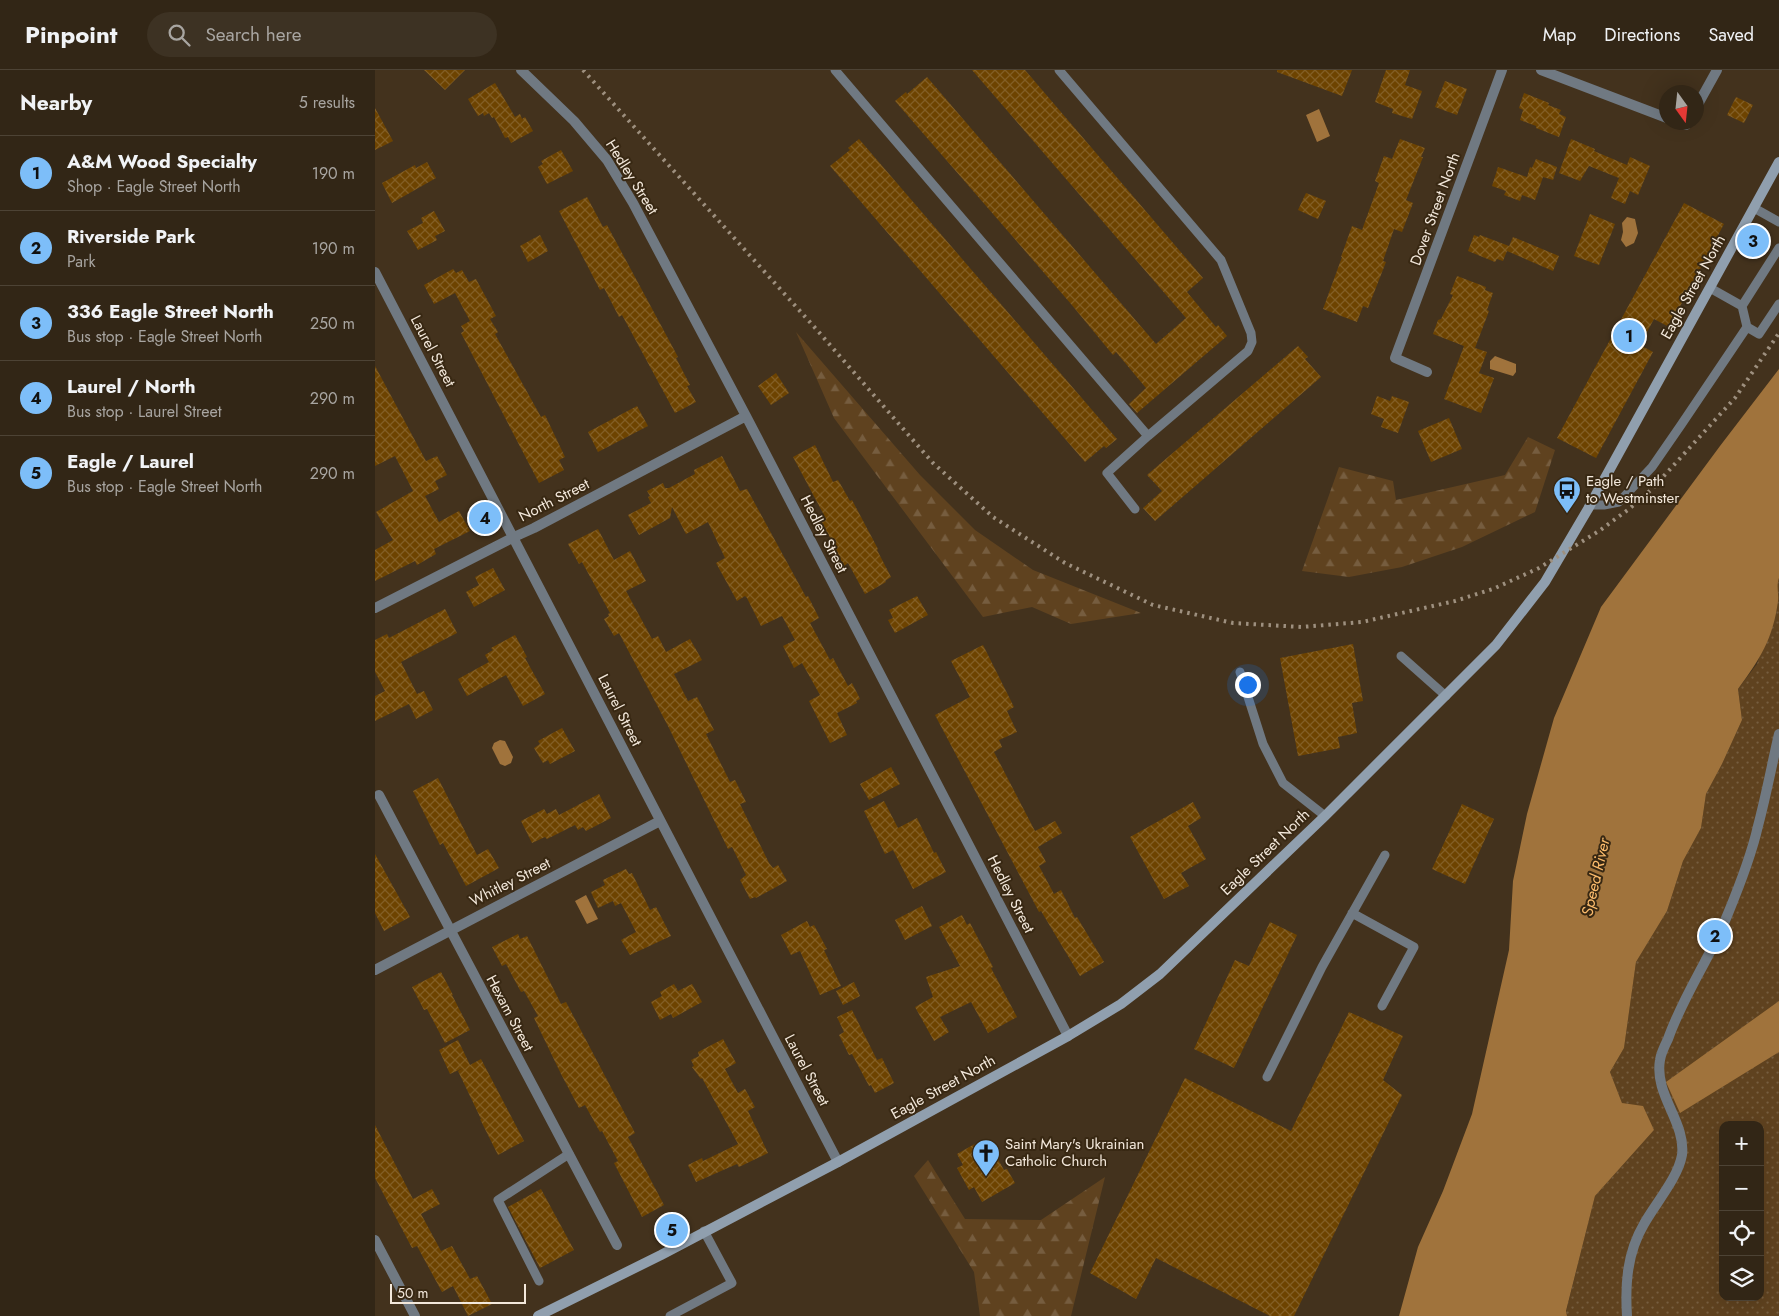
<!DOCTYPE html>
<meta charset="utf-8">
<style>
body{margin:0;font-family:Jost,sans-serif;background:#3d3223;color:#f1f3f6}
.controls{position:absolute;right:15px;bottom:15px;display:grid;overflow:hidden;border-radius:10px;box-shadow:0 5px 20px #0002}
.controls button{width:45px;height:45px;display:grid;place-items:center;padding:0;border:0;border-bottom:1px solid #4d4335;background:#322616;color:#f1f3f6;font:25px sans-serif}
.compass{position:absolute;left:1284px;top:15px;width:45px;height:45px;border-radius:50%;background:#322616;box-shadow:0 5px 20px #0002;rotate:165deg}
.scale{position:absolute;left:15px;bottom:12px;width:136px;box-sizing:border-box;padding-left:5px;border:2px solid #f3e8db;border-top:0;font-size:14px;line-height:18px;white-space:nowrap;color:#f3e8db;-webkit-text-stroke:4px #382813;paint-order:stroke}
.you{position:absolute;left:872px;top:614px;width:18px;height:18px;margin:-12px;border:4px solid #fff;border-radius:50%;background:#1a73e8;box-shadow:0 0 0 8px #1a73e833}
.badge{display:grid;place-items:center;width:32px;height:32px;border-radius:50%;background:#7dbef9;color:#111;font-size:16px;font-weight:700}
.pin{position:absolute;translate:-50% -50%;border:2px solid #fff;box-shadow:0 1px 5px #0006}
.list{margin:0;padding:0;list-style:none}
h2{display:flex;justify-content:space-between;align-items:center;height:65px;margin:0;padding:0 20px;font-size:21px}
h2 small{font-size:16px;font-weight:400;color:#a8a5a1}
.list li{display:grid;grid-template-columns:32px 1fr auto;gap:15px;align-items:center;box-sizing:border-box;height:75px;padding:0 20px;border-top:1px solid #4d4335}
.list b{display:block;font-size:19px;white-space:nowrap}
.list p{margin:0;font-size:16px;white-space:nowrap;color:#a8a5a1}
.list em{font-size:16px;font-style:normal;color:#a8a5a1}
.icon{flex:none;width:28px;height:28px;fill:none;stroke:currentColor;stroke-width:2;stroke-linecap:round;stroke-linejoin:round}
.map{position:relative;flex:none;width:1404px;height:1246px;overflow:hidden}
header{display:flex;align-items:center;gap:30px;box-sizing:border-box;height:70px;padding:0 25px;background:#322616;border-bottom:1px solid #4d4335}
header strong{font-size:24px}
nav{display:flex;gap:28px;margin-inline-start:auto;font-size:18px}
.search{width:350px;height:45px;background:#3d3223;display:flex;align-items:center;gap:12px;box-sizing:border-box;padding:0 18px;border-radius:28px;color:#a8a5a1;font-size:19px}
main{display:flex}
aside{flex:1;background:#322616}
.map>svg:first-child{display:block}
</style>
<header>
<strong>Pinpoint</strong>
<div class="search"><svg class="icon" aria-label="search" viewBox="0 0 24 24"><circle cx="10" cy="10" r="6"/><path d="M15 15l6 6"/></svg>Search here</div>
<nav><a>Map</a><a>Directions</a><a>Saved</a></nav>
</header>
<main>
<aside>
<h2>Nearby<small>5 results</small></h2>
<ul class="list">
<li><span class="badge">1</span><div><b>A&amp;M Wood Specialty</b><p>Shop · Eagle Street North</p></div><em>190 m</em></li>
<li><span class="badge">2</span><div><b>Riverside Park</b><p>Park</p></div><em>190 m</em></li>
<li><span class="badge">3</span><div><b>336 Eagle Street North</b><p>Bus stop · Eagle Street North</p></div><em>250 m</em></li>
<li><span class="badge">4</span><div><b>Laurel / North</b><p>Bus stop · Laurel Street</p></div><em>290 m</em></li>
<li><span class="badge">5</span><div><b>Eagle / Laurel</b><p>Bus stop · Eagle Street North</p></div><em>290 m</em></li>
</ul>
</aside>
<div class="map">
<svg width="1404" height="1246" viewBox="0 0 1404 1246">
<defs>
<pattern id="forest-firs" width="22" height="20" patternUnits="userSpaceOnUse" patternTransform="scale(1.25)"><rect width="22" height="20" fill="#5f421f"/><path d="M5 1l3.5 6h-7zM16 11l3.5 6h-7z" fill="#765d3f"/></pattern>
<pattern id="park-dots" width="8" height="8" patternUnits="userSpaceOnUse" patternTransform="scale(1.25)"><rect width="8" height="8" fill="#5f421f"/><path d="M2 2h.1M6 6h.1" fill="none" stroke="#765d3f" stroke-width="1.8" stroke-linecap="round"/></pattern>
<pattern id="building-cross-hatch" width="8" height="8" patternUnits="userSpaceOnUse" patternTransform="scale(1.25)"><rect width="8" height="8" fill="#6d4300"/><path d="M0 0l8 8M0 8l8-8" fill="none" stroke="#825e25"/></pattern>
</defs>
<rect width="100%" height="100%" fill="#43321d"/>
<path fill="url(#forest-firs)" d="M 421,262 L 545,405 L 600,460 L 658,500 L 766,543 L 696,554 L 657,537 L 608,547 L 459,348 Z
M 1153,367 L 1180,380 L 1160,442 L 1087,477 L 1027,497 L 974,507 L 927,501 L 964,397 L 1018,411 L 1021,430 L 1130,405 Z
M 553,1090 L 590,1149 L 666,1150 L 730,1107 L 696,1246 L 605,1246 L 599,1202 L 539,1106 Z"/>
<path fill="url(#park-dots)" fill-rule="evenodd" d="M 1404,508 L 1404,1246 L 1192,1246 L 1191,1242 L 1220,1126 L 1279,1060 L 1247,1033 L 1235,1002 L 1249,978 L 1261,892 L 1292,841 L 1308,791 L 1326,758 L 1331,724 L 1347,694 L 1367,650 L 1363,619 L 1382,594 L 1403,529 L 1402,513 ZM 1348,1055 L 1385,1055 L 1385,1227 L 1348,1227 Z"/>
<path fill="#a0733c" d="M 944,39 L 955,66 L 942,72 L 931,45 Z
M 1252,147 L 1260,149 L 1263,163 L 1259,173 L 1251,177 L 1246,170 L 1248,162 L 1247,153 Z
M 1120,286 L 1141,294 L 1141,302 L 1138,306 L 1115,299 L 1115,291 Z
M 1404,299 L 1404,508 C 1401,516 1404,523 1403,531 C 1398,569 1385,589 1363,619 L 1367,650 L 1347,694 L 1331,724 L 1326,758 L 1308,791 L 1292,841 L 1261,892 L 1249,978 L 1235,1002 L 1247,1033 L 1268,1036 L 1279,1060 L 1220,1126 L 1191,1241 L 1192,1246 L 1024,1246 L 1043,1177 L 1068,1121 L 1097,1044 L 1134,880 L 1138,811 L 1152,744 L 1179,648 L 1226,537 L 1345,376 Z
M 125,670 L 130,671 L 138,687 L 136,693 L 130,696 L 125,694 L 117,678 L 119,673 Z
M 211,825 L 223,849 L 212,854 L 200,831 Z
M 1404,931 L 1404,982 L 1305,1043 L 1291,1012 Z"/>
<path fill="url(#building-cross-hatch)" d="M 49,0 L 90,0 L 70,20 Z
M 597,0 L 650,0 L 828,208 L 812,222 L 841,257 L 843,255 L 852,266 L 762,343 L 754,334 L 771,318 L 741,282 L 738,285 L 696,234 L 520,31 L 531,22 L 532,24 L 552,7 L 781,274 L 811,248 Z
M 902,0 L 977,0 L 967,26 L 902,2 Z
M 1011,0 L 1035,0 L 1030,15 L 1047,21 L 1037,49 L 1017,43 L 1018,39 L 1000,32 Z
M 1070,11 L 1092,19 L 1082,45 L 1060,37 Z
M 120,13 L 140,47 L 145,44 L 147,49 L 150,47 L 158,61 L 136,73 L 133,67 L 130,68 L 119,47 L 117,48 L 114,43 L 109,46 L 108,43 L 103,46 L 93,29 Z
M 1149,23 L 1174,33 L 1173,35 L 1186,40 L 1184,44 L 1191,47 L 1184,67 L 1161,58 L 1161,56 L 1145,50 L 1148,40 L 1144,38 Z
M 1361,27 L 1378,35 L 1369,53 L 1352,45 Z
M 0,38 L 18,71 L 0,80 Z
M 484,69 L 742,369 L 731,378 L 729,376 L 710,392 L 455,96 L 475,80 L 473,78 Z
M 1025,69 L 1050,78 L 1046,87 L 1048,87 L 1031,130 L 1038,133 L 1027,162 L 1019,159 L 1008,191 L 1011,192 L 993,238 L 988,236 L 982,252 L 948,239 L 967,187 L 966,187 L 977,156 L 987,160 L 1004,113 L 1000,111 L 1009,86 L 1017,89 Z
M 1196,69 L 1220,79 L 1219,81 L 1252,95 L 1255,87 L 1275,96 L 1263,125 L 1255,121 L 1250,134 L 1236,128 L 1244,108 L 1214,96 L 1205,111 L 1184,103 Z
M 186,80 L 198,101 L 172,114 L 163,97 L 168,94 L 166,91 Z
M 1161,89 L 1182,97 L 1178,110 L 1168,107 L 1160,130 L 1147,125 L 1145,131 L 1129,125 L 1131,121 L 1117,116 L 1123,97 L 1152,107 L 1155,97 L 1157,98 Z
M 52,92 L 61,108 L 17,133 L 7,113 L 40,95 L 41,98 Z
M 931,123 L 951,131 L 943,149 L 923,140 Z
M 212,127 L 228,157 L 232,155 L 303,287 L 301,288 L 315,315 L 312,316 L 321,332 L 300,343 L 247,245 L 244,247 L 229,218 L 225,220 L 184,141 Z
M 1309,133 L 1349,154 L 1294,257 L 1279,249 L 1265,275 L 1278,282 L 1221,388 L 1182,368 Z
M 59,141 L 70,161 L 60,166 L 62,170 L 43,180 L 32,161 L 48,153 L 46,148 Z
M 1215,144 L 1240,154 L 1224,195 L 1199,186 Z
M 165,165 L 173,181 L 153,192 L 145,176 Z
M 1099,165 L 1104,167 L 1105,165 L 1134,176 L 1128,191 L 1122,189 L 1120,192 L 1093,181 Z
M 1138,167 L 1184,186 L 1178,201 L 1132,181 Z
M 78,199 L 81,203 L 87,200 L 94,212 L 101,209 L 121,246 L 115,249 L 123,262 L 120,264 L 166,347 L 170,345 L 190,387 L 184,390 L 189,400 L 164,413 L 86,263 L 89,261 L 86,256 L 95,251 L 80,223 L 59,234 L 49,215 Z
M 1082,206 L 1111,217 L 1110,220 L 1118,223 L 1112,240 L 1114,241 L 1100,278 L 1112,282 L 1104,303 L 1119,308 L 1106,343 L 1069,329 L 1089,276 L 1058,264 L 1063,250 L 1066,249 L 1078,225 L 1075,224 Z
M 923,276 L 933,287 L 930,289 L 946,307 L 780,451 L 768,438 L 787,421 L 772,405 Z
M 0,296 L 51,391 L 62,386 L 72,405 L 60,411 L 64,419 L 50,426 L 64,452 L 84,441 L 95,461 L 59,479 L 61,484 L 42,495 L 40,491 L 0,511 L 0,480 L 18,470 L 1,442 L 38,421 L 20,386 L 0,396 Z
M 401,303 L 414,323 L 396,335 L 383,316 Z
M 1002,326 L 1015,331 L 1017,326 L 1034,332 L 1023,363 L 1006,357 L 1009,349 L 996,344 Z
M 262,336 L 273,356 L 223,382 L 213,362 Z
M 1074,348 L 1087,379 L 1056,392 L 1043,361 Z
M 440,375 L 458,412 L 463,410 L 475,431 L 477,430 L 503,479 L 502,480 L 516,507 L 510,511 L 511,512 L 490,524 L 473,493 L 469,496 L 460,479 L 461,478 L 444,448 L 449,445 L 418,387 Z
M 347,386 L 365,421 L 372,419 L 431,527 L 433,526 L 444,548 L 435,553 L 455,590 L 458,588 L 473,616 L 477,613 L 485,629 L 481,631 L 482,633 L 462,643 L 472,665 L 455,673 L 434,631 L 445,625 L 427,593 L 419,598 L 408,576 L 420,570 L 407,546 L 386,556 L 372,528 L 370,526 L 362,531 L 341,493 L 350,488 L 333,452 L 311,464 L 297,437 L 295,448 L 264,465 L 253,445 L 276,433 L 273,427 L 275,426 L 272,421 L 288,413 L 290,418 L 294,418 L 320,404 L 319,400 Z
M 223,459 L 239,490 L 255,481 L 271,511 L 251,521 L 277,569 L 283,566 L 291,582 L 315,569 L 327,590 L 299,604 L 313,631 L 322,627 L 339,660 L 331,664 L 355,712 L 360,710 L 371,732 L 365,734 L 394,793 L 398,798 L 403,795 L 412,811 L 381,828 L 380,827 L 375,829 L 365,810 L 371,805 L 357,777 L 353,779 L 294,658 L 244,563 L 239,566 L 229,549 L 234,546 L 233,544 L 235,543 L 207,492 L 204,494 L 193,474 Z
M 118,498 L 130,520 L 99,537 L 91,522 L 104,515 L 100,507 Z
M 542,526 L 553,545 L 520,563 L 513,550 L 518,548 L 514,540 Z
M 70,539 L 82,563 L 26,592 L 42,624 L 49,621 L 58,640 L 41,649 L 34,634 L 0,651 L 0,626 L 10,621 L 0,602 L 0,570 L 12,564 L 14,568 Z
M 140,565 L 152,587 L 150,588 L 170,624 L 148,636 L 131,605 L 92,626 L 83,609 L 114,592 L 110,585 L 118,580 L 116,578 Z
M 978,574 L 988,631 L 977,633 L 982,663 L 963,667 L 965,678 L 923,686 L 905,588 Z
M 608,575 L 639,637 L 632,641 L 642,662 L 624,670 L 627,677 L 619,682 L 660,761 L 680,751 L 687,763 L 663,777 L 671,792 L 664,796 L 679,824 L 686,820 L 700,848 L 702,847 L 729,892 L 705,906 L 666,841 L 664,842 L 560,645 L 595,627 L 576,591 Z
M 187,658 L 200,681 L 175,694 L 173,690 L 168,693 L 159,678 L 165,674 L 163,671 Z
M 516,697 L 525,714 L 494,730 L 485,714 Z
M 63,708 L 102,785 L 113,779 L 124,798 L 91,816 L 68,773 L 65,775 L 38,721 Z
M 224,724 L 236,748 L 211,761 L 208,757 L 203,760 L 200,755 L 172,769 L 170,767 L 157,773 L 146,751 L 169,739 L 172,744 L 181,739 L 184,745 Z
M 509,731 L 523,758 L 542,748 L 559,783 L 561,782 L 571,802 L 538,819 L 518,780 L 510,784 L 489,741 Z
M 818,732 L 826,748 L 813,756 L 831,789 L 806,803 L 814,816 L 789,829 L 755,767 Z
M 1087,734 L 1119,749 L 1090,814 L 1057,799 Z
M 0,784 L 35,847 L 9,861 L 0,843 Z
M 251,799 L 254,804 L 257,803 L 275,840 L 281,837 L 296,866 L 255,885 L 246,870 L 261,862 L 246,833 L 240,836 L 238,831 L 223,838 L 216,822 L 230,815 L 228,810 Z
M 547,836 L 557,856 L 530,870 L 520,850 Z
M 587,845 L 592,855 L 595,853 L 618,897 L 616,898 L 642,947 L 613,963 L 596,932 L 565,947 L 574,962 L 559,971 L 540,937 L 558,927 L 551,907 L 585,896 L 564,857 Z
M 432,851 L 435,857 L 439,855 L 452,879 L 449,880 L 466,916 L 445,925 L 425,881 L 416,885 L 406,865 Z
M 895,852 L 922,865 L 859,998 L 819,979 L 860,890 L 874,896 Z
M 143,864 L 145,869 L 152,866 L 186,934 L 191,932 L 260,1063 L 253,1067 L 289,1135 L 267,1147 L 239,1093 L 243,1091 L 227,1061 L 225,1062 L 210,1035 L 204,1038 L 186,1004 L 159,948 L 163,946 L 149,921 L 146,922 L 131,894 L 127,896 L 117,877 Z
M 66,902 L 78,925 L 77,925 L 95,960 L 70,973 L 52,939 L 49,940 L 37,917 Z
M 479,912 L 485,926 L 468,935 L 461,921 Z
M 299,914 L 303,921 L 317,914 L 327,932 L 298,948 L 296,944 L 285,950 L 276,932 L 287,926 L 285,922 Z
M 477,940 L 502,990 L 507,988 L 519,1013 L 500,1023 L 496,1015 L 494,1016 L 477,984 L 474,985 L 464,965 L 469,962 L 462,947 Z
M 974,942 L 1028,966 L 1008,1010 L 1027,1025 L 919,1246 L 895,1246 L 781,1188 L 761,1229 L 715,1203 L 810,1008 L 916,1061 Z
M 348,969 L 361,993 L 350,999 L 363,1023 L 370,1019 L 380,1037 L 373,1041 L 393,1083 L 364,1097 L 362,1094 L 321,1112 L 313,1095 L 327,1088 L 328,1091 L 363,1074 L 327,1008 L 326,1009 L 317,997 L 319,996 L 316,990 L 324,986 L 323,982 Z
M 83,970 L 95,995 L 106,989 L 149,1071 L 123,1085 L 105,1049 L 106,1049 L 83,1001 L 88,998 L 75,1004 L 64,980 Z
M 0,1055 L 38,1129 L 57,1119 L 65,1134 L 46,1144 L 66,1181 L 77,1176 L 95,1209 L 102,1206 L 117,1234 L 93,1246 L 78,1216 L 67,1222 L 42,1176 L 37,1178 L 0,1108 Z
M 605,1071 L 610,1081 L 616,1077 L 629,1100 L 632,1099 L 640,1113 L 607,1132 L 599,1117 L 594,1120 L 582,1098 L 588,1095 L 582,1084 Z
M 166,1119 L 199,1180 L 165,1198 L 133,1137 Z"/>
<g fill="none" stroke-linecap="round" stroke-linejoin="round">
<path stroke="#707982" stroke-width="9" d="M 460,0 L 773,366 L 873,281 L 877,272 L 876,263 L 846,190 L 684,0
M 1379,138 L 1404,152
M 1335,218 L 1367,236 L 1404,178
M 1367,236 L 1372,257 L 1384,264 L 1404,234
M 1215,435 L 1229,435 L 1244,432 L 1277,397 L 1306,355 L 1372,257
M 760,439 L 732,403 L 773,366
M 1026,586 L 1071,626
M 865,602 L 888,674 L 908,713 L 950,746
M 977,843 L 1039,877 L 1007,936
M 892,1007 L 947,897 L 1010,785
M 164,1211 L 123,1130 L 194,1084
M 295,1246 L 357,1213 L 329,1161"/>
<path stroke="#707982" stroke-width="10" d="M 146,0 L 199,51 L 232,90 L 258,133 L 371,346 L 693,966
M 1166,0 L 1292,48
M 1322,36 L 1342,0
M 1305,52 L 1311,55 L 1312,52
M 0,202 L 463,1092
M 1052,302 L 1020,288 L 1127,0
M 0,538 L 139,467 L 159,458 L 371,346
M 4,725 L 242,1175
M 0,900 L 285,751
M 0,1170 L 40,1246
M 1252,1246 C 1250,1214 1252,1183 1269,1154 C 1280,1134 1303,1108 1307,1085 C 1311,1052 1279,1025 1285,990 C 1286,983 1290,975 1293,969 C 1308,926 1335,888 1352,846 C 1364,817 1376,787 1383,756 C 1391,726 1397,694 1404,664"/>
<path stroke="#909fae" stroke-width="10" d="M 163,1246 L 286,1185 L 463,1092 L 693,966 L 746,934 L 785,904 L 950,746 L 1121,575 L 1170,512 L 1213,439 L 1404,92"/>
<path stroke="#9e907f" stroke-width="4" stroke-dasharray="2.5 5" stroke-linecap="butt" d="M 208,0 L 442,260 L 558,393 L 618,447 L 690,493 L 778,535 L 858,553 L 926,557 L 987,552 L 1080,531 L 1118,519 L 1164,498 L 1224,461 L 1254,439 L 1277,419 L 1360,328 L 1404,263"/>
</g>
<defs>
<g id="bus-pin" transform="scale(1.4375)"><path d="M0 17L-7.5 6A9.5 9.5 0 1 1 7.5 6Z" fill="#7dbef9" stroke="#382813"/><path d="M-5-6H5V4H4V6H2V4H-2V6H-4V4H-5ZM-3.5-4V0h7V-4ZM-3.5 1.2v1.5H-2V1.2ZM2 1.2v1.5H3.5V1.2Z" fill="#111"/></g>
<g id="church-pin" transform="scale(1.4375)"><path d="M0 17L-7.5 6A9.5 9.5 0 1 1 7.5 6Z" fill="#7dbef9" stroke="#382813"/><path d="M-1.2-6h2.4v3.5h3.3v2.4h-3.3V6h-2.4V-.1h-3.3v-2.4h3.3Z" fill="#111"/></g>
</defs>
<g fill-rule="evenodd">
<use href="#bus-pin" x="1192" y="420"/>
<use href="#church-pin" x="611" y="1083"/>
</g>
<g text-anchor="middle" stroke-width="4" stroke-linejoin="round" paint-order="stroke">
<g font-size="15" fill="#f3e8db" stroke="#382813">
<text transform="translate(257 107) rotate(58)" y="5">Hedley Street</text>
<text transform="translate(1060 139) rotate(-70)" y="5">Dover Street North</text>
<text transform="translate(1318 217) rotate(-61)" y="5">Eagle Street North</text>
<text transform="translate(58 281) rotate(62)" y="5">Laurel Street</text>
<text transform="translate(179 430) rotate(-27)" y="5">North Street</text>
<text transform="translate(449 464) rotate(63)" y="5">Hedley Street</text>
<text transform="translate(245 640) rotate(63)" y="5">Laurel Street</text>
<text transform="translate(890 782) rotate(-44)" y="5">Eagle Street North</text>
<text transform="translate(135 812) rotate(-27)" y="5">Whitley Street</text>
<text transform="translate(636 824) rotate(63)" y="5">Hedley Street</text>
<text transform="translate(135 943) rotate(62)" y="5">Hexam Street</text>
<text transform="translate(432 1000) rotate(62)" y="5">Laurel Street</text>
<text transform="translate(568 1017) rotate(-29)" y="5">Eagle Street North</text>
</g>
<g font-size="15" fill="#f3e8db" stroke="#382813" text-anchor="start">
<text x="1211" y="416">Eagle / Path<tspan x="1211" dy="17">to Westminster</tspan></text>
<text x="630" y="1079">Saint Mary's Ukrainian<tspan x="630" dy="17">Catholic Church</tspan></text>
</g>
<g font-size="16" font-style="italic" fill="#fcbc6d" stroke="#382813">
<text transform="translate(1220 807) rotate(-77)" y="6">Speed River</text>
</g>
</g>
</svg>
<div class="controls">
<button>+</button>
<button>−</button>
<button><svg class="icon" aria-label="locate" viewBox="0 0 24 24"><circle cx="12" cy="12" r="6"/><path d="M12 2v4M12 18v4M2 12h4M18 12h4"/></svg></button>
<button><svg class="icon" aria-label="layers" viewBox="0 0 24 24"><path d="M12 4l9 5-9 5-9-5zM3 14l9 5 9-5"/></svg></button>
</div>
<svg class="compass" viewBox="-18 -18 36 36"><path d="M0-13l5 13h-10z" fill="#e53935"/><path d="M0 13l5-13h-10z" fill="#a8a5a1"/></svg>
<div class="scale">50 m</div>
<div class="you"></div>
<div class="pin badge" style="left:1254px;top:266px">1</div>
<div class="pin badge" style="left:1340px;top:866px">2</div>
<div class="pin badge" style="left:1378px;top:171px">3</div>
<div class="pin badge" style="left:110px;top:448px">4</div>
<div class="pin badge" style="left:297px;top:1160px">5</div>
</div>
</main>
